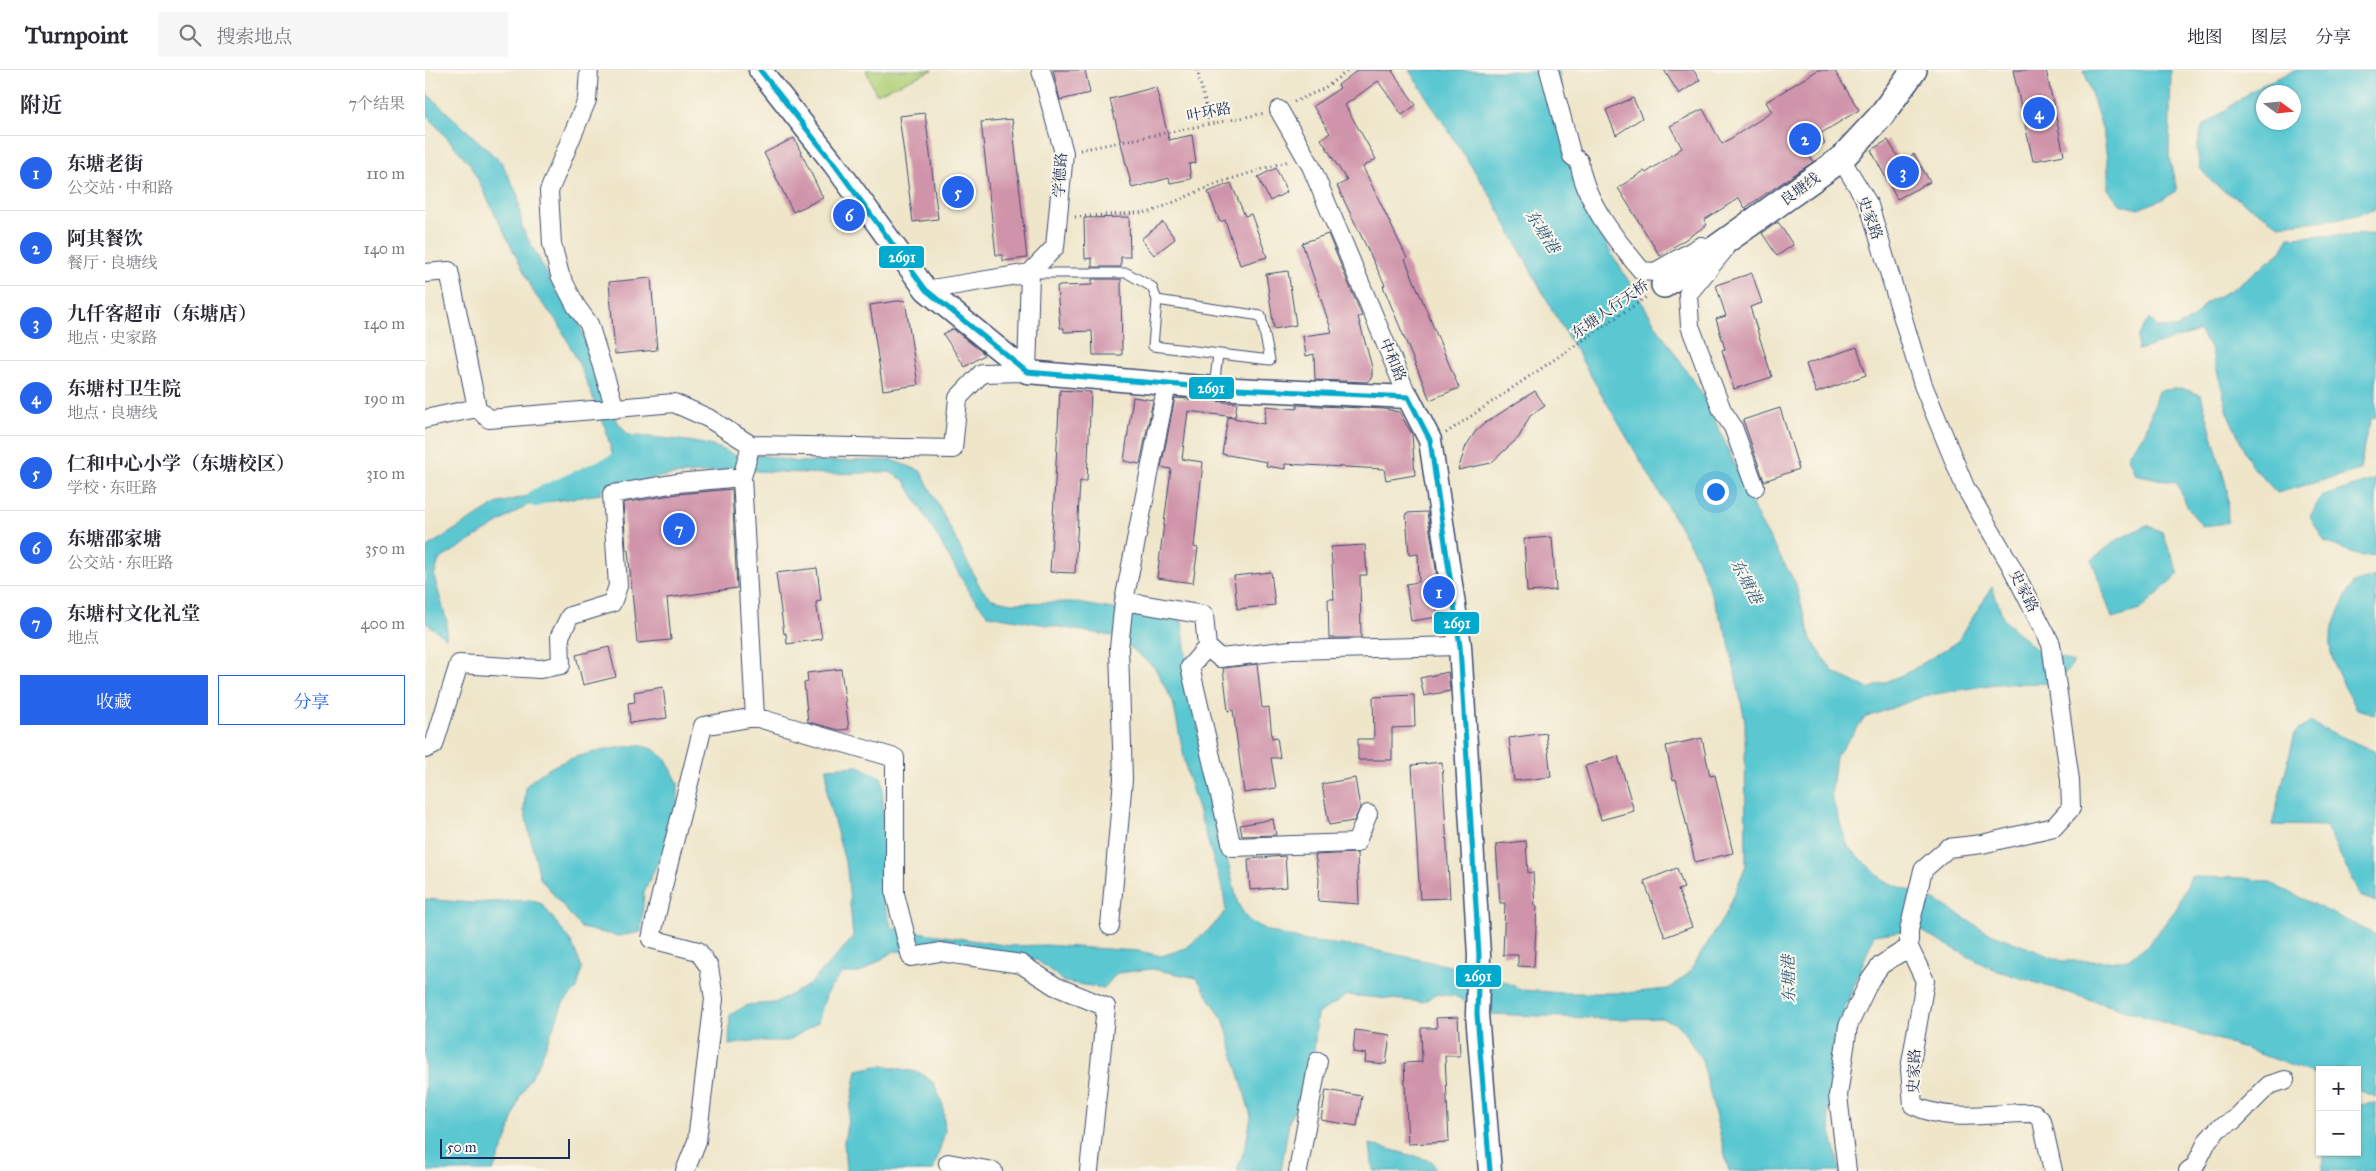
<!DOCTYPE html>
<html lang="zh">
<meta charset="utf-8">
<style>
body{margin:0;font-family:"IM FELL Great Primer","Noto Serif SC",serif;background:#f7f7f7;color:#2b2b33}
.controls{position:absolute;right:15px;bottom:15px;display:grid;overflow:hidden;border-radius:0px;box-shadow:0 1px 4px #0004}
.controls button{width:45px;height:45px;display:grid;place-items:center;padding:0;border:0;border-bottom:1px solid #e1e1e2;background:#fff;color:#2b2b33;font:25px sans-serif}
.compass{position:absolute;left:1831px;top:15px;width:45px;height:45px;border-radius:50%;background:#fff;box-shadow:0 1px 4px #0004;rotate:105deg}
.scale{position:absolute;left:15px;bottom:12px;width:130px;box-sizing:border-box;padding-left:5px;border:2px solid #1b2f5e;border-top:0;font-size:14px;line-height:18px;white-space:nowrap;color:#1b2f5e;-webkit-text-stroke:4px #fbf7ec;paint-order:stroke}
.you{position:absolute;left:1290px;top:421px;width:18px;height:18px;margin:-12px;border:4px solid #fff;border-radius:50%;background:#1a73e8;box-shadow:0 0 0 8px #1a73e833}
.badge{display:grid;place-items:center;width:32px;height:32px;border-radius:50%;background:#2563eb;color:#fff;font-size:16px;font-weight:700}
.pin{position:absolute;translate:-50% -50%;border:2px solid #fff;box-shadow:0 1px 5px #0006}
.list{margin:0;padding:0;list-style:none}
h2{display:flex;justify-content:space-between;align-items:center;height:65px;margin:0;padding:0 20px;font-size:21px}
h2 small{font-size:16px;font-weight:400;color:#7c7c81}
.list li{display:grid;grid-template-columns:32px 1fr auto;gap:15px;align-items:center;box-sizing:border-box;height:75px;padding:0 20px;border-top:1px solid #e1e1e2}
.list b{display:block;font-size:19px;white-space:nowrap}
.list p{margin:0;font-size:16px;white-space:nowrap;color:#7c7c81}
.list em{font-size:16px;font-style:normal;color:#7c7c81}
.actions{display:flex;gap:10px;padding:15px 20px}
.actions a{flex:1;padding:11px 0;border:1px solid #2563eb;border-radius:0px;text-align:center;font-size:18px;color:#2563eb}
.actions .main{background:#2563eb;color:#fff}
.icon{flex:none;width:28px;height:28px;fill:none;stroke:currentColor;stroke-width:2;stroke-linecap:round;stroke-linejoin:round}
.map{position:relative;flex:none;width:1951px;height:1101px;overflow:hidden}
header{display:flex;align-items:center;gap:30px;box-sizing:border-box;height:70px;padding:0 25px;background:#fff;border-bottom:1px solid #e1e1e2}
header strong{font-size:24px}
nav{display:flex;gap:28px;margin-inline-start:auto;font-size:18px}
.search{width:350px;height:45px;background:#f7f7f7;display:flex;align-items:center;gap:12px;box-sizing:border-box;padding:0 18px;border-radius:0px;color:#7c7c81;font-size:19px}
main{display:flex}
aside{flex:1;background:#fff}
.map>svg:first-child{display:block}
</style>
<header>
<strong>Turnpoint</strong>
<div class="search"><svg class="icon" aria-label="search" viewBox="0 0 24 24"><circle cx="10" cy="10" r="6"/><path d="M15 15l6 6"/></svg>搜索地点</div>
<nav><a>地图</a><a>图层</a><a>分享</a></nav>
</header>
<main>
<aside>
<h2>附近<small>7个结果</small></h2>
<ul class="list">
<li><span class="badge">1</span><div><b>东塘老街</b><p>公交站 · 中和路</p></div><em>110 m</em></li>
<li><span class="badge">2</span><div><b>阿其餐饮</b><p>餐厅 · 良塘线</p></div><em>140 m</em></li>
<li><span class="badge">3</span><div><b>九仟客超市（东塘店）</b><p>地点 · 史家路</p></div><em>140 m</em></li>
<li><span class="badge">4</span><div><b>东塘村卫生院</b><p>地点 · 良塘线</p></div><em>190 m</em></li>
<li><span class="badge">5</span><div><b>仁和中心小学（东塘校区）</b><p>学校 · 东旺路</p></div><em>310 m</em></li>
<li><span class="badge">6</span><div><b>东塘邵家塘</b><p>公交站 · 东旺路</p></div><em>350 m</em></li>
<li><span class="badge">7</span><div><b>东塘村文化礼堂</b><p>地点</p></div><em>400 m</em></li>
</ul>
<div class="actions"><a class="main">收藏</a><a>分享</a></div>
</aside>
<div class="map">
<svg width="1951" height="1101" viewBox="0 0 1951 1101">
<rect width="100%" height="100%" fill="#fbf7ec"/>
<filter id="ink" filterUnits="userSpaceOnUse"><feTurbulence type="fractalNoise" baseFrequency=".02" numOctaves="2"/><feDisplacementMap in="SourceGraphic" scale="10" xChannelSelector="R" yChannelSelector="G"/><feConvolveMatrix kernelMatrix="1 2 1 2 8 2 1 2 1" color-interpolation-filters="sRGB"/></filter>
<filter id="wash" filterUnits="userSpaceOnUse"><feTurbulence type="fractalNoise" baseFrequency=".0096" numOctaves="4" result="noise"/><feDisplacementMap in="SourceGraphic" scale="20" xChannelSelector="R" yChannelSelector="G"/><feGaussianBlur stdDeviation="1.12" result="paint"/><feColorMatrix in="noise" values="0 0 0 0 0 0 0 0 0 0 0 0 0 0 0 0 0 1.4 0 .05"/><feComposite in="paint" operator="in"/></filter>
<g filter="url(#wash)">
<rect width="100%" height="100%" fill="#efe6ca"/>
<path fill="#b0d077" stroke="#66806a" d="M 441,0 L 508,0 L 451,24 Z"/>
<path fill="#5ac7d1" stroke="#3a7b98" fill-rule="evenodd" d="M 984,0 L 1134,2 L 1148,95 L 1185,181 L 1234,260 L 1281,330 L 1334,450 L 1370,512 L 1386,569 L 1408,602 L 1444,619 L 1484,602 L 1533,571 L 1567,517 L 1579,550 L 1612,580 L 1649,592 L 1632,613 L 1570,614 L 1499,626 L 1440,648 L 1411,686 L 1406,726 L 1423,777 L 1459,811 L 1510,830 L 1560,861 L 1637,891 L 1700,891 L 1723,875 L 1752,838 L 1766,807 L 1819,808 L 1843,812 L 1951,865 L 1951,1027 L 1932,1020 L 1932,1000 L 1895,1000 L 1895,1006 L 1804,973 L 1567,899 L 1492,859 L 1449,865 L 1410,964 L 1403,1047 L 1415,1101 L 1304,1101 L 1277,990 L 1254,955 L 1236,948 L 1190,949 L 1065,944 L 1030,926 L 1011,924 L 998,932 L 923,925 L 892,944 L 888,994 L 864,1052 L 856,1101 L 812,1101 L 821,1075 L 826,1046 L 799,951 L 772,908 L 727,899 L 692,903 L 679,918 L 640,912 L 612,890 L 469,881 L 435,903 L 417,903 L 402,922 L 393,952 L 363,971 L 327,971 L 304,975 L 305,945 L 322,935 L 350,933 L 384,915 L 428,868 L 422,799 L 402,726 L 402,698 L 434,696 L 457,708 L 460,790 L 457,827 L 467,858 L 585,876 L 620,875 L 713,881 L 737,886 L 761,878 L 786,858 L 801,841 L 798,820 L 763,707 L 748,632 L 730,598 L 693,567 L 563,545 L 546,525 L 480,411 L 465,402 L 404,404 L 332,401 L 308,397 L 291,402 L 245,405 L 177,418 L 176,424 L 102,435 L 14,490 L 9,506 L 22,552 L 21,568 L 0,552 L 0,478 L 71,434 L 165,410 L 185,400 L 189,391 L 180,357 L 155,296 L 133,252 L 111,226 L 45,94 L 0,43 L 0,22 L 77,93 L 93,126 L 97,158 L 134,226 L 153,249 L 185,342 L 203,365 C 230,368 290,370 310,386 L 335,385 L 372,392 L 467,390 L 496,401 L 555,517 L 567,529 L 586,533 L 647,532 L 757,551 C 767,647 790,740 813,834 L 823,850 L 843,861 L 881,871 L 934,877 L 1064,904 L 1098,920 L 1136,923 L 1200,923 L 1243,919 L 1264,903 L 1302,842 L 1321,795 L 1320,651 L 1303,568 L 1272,487 L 1125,236 L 1067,128 Z
M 1659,0 L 1746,0 L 1744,88 L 1752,120 L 1736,130 L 1713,139 L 1695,134 L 1683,119 L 1683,95 L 1678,61 Z
M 1872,0 L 1929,3 L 1933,0 L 1951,0 L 1951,139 L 1920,148 L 1854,155 L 1789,114 L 1775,98 L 1772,79 L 1777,57 L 1835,15 ZM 1838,22 L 1868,22 L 1868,52 L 1838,52 Z
M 1951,164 L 1951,348 L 1946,349 L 1940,370 L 1935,400 L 1852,423 L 1826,395 L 1804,346 L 1786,278 L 1774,261 L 1713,280 L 1713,267 L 1724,248 L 1733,258 L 1751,258 L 1771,246 L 1780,233 L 1806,220 L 1856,182 L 1864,167 Z
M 1756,318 L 1776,325 L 1802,419 L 1803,453 L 1777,456 L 1763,438 L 1752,413 L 1710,404 L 1702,385 L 1720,363 L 1733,321 Z
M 1951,409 L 1951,485 L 1937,486 L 1900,472 L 1885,447 L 1896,427 Z
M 1722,455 L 1737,462 L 1754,504 L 1715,540 L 1687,548 L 1667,490 L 1692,470 Z
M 1951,506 L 1951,645 L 1932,639 C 1921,619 1907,598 1905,575 C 1903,559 1921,527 1928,513 Z
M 1884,652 L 1951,682 L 1951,832 L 1935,826 L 1901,756 L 1847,755 L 1870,663 Z
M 214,675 L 228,679 L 241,689 L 253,713 L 253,743 L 247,771 L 233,792 L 219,822 L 216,862 L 193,866 L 156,858 L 115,808 L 99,740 L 101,716 C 131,686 174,680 214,675 Z
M 0,829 L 47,833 L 105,830 L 117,834 L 147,873 L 157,898 L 152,919 L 138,933 L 114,993 L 94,1028 L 83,1066 L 68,1101 L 0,1101 Z
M 458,995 L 495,1003 L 509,1013 L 518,1036 L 520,1062 L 508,1101 L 421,1101 L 419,1072 L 432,1000 Z
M 1951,1033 L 1951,1101 L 1897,1101 L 1900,1082 L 1932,1082 L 1932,1035 Z
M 945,1074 L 1007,1091 L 1011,1101 L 948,1101 Z"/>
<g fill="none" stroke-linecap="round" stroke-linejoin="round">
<path stroke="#5ac7d1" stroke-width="18" d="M 111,428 L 208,385"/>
</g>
<g id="blocks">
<path fill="#d094aa" d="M 628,0 L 660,0 L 665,23 L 635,30 Z
M 933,0 L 969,0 L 967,1 L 991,35 L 977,45 L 953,11 L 920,35 L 951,89 L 938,97 L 982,188 L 980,189 L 1034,318 L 1005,330 L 958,216 L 960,215 L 912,116 L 922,111 L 896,69 L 905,63 L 888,36 L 915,18 L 913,15 Z
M 1239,0 L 1268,0 L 1275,10 L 1254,24 Z
M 1393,0 L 1409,0 L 1434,40 L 1395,64 L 1400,73 L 1383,84 L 1388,92 L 1320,138 L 1314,128 L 1279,150 L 1282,155 L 1235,186 L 1193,118 L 1219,101 L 1221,103 L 1257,78 L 1245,56 L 1278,39 L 1297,74 L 1347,42 L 1341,32 Z
M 1588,0 L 1621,0 L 1639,85 L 1608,91 Z
M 731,17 L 744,70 L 767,65 L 771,93 L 764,94 L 766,109 L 745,113 L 744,108 L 707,118 L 685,29 Z
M 1208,28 L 1217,48 L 1191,65 L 1181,40 Z
M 500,43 L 513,149 L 488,152 L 474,46 Z
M 587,49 L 602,188 L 578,191 L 578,185 L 571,185 L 556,52 Z
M 369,68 L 398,128 L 368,142 L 339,83 Z
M 1463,70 L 1476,92 L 1489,84 L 1505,112 L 1472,129 L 1446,80 Z
M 851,98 L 862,122 L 845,131 L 833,107 Z
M 806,113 L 820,146 L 826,144 L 842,187 L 815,195 L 800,150 L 795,152 L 783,122 Z
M 704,147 L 705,187 L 696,187 L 696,197 L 667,197 L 667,188 L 660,189 L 659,148 Z
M 738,152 L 750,169 L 729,185 L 716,169 Z
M 1353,152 L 1368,175 L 1352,186 L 1337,163 Z
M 903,164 L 937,246 L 933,247 L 947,297 L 947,307 L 942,312 L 890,310 L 889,284 L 881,286 L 878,266 L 907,262 L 877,173 Z
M 863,201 L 871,255 L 849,259 L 841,204 Z
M 1327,203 L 1337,233 L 1325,237 L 1347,307 L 1309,319 L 1297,280 L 1300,279 L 1291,249 L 1301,246 L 1291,215 Z
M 226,208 L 232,280 L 190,284 L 184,212 Z
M 667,209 L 696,209 L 697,285 L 668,285 L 667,261 L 639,262 L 639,258 L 635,258 L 632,216 L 667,215 Z
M 480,230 L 493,315 L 458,320 L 445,235 Z
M 528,259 L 557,282 L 559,285 L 540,297 L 518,264 Z
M 1432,277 L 1441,305 L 1391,323 L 1381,294 Z
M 635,320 L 666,322 L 662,411 L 655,411 L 650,503 L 625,502 Z
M 1110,321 L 1120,336 L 1105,346 L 1094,367 L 1066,393 L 1033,400 L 1041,376 L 1050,362 L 1060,353 Z
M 708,327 L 728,330 L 715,394 L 699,391 Z
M 750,328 L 812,333 L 810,347 L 763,341 L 757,389 L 778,392 L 769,477 L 773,478 L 768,513 L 732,508 L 746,399 L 736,397 Z
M 872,335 L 959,339 L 974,342 L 987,364 L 990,405 L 961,410 L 959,399 L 860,394 L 860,399 L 841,396 L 842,392 L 797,384 L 803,347 L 839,354 L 841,336 L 872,339 Z
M 1355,338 L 1374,399 L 1339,411 L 1318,350 Z
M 307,419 L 312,518 L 242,528 L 246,570 L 212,573 L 203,480 L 201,480 L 198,433 L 253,424 Z
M 1002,442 L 1011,499 L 1011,508 L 1007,508 L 1013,547 L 986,551 L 981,514 L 994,512 L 993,484 L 984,485 L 981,443 Z
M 1127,467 L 1131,520 L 1102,522 L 1099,469 Z
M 940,475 L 942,505 L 935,505 L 936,568 L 904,568 L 903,529 L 909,529 L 906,477 Z
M 392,498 L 396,531 L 391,532 L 397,569 L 362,574 L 361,563 L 359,564 L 351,503 Z
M 846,502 L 850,535 L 812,539 L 809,506 Z
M 184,577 L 191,607 L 158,615 L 151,585 Z
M 832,594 L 837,638 L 844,637 L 847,668 L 852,667 L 855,688 L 846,688 L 851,718 L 819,723 L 808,640 L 803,641 L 798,598 Z
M 416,599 L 424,659 L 414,660 L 383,652 L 379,613 L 383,612 L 382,603 Z
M 1023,602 L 1025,621 L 999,626 L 995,608 Z
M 238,617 L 242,648 L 205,653 L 203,633 L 210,632 L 209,622 Z
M 989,625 L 990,657 L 967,658 L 967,690 L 933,690 L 933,669 L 949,669 L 948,627 Z
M 1121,663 L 1126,707 L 1089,711 L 1084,668 Z
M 1277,668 L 1285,706 L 1290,705 L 1308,783 L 1270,792 L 1251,709 L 1248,710 L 1241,676 Z
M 1193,686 L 1209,741 L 1176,750 L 1160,696 Z
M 1017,692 L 1025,828 L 995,829 L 987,695 Z
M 930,708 L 935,738 L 929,751 L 904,755 L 897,714 Z
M 848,749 L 851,765 L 817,766 L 815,755 Z
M 1101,771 L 1103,803 L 1108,802 L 1110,836 L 1112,836 L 1109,897 L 1093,896 L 1093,885 L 1078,885 L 1080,833 L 1075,833 L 1071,774 Z
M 932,783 L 934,834 L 893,831 L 894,809 L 890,785 Z
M 860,786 L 862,817 L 825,820 L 823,789 Z
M 1252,798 L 1259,818 L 1253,820 L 1267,857 L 1240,867 L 1219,811 Z
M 1033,947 L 1035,986 L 1020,986 L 1024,1072 L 983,1074 L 979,993 L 997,992 L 996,958 L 1012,958 L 1011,948 Z
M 930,960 L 965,965 L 961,994 L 940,992 L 941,984 L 928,982 Z
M 901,1020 L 937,1026 L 932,1056 L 896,1050 Z"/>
</g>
</g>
<g filter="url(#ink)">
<use href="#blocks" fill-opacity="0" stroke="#3b4a6e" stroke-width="1"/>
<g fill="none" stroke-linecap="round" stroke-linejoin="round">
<g stroke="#3b4a6e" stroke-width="11">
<path id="service" d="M 607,203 L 702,203 L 727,217 L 732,230 L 728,276 L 845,290 L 836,246 L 732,230
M 789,318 L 793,284"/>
</g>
<g stroke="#3b4a6e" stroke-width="20">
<path id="minor" d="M 164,0 L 162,30 L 124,121 L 127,174 L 135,205 L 151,236 L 164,254 L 190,339
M 1124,0 L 1147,86 L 1154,91 C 1160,132 1190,169 1217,201 L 1230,202 L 1276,176
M 854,40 L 886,96 L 983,327
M 1416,89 L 1444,135 L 1498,315 L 1540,417 L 1585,494 L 1626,574 L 1645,710 L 1646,738 L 1629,757 L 1557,774 L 1523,778 L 1498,800 L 1484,860 L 1484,877 L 1456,895 L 1445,910 L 1423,956 L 1413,1026 L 1422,1101
M 1299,180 L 1263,224 L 1265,256 L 1297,340 L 1308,357 L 1330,417
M 0,203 L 24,201 L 52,338 L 64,349 L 249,333 L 283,348 L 326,375 L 528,379 L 533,328 L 557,303 L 602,302 L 605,203
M 501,220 L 605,203 L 630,177 L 639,83 L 616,0
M 0,349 L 52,338
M 326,375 L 317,407 L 330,647 L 470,688 L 470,824 L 486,887 L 515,882 L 596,894 L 630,916 L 681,937 L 664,1101
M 699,531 L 779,545 L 782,577 L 765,597 L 807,777 L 931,773 L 943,744
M 782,577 L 795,588 L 866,580 L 1035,576
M 0,679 L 9,675 L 34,594 L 115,599 L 136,595 L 135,566 L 145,546 L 187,533 L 193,516 L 187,424 L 252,413 L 317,407
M 685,856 L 698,709 L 694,578 L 699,531 L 742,314
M 1484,877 L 1500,911 L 1485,999 L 1488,1035 C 1526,1054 1569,1042 1609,1043 L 1617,1051 L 1628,1101
M 523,1093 L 568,1101
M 260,1101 L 272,1071 L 289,929 L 284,897 L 273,881 L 226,869 C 241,798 261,728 278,656 L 330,647
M 873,1101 L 893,991
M 1763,1101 L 1770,1096 L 1783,1070 L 1794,1058 L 1809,1050 L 1844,1015 L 1860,1010"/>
</g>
<g stroke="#3b4a6e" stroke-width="25">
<path id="tertiary" d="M 335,0 L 409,94 L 501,220 L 602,302 L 789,318 L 983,327 L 1005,370 L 1035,576 L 1054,885 L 1052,944 L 1065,1101"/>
</g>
<g stroke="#3b4a6e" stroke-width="28">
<path id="secondary" d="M 1239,215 L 1416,89 L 1455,47 L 1489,0"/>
</g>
<path stroke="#3b4a6e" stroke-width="3" stroke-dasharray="1 4" stroke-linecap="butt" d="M 772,0 L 785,53
M 869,32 L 898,19 L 924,0
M 655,80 L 840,43
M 650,147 L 726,142 L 793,113 L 864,91
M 1021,363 L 1223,226"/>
<use href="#service" stroke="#fff" stroke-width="9"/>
<use href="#minor" stroke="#fff" stroke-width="18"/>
<use href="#tertiary" stroke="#fff" stroke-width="22"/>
<use href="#secondary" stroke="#fff" stroke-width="25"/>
<g stroke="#fbf7ec" stroke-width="9">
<path id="bus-1" d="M 335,0 L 409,94 L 501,220 L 602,302 L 789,318 L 983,327
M 983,327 L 1005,370 L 1035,576 L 1054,885 L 1052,944 L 1065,1101"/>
</g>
<use href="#bus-1" stroke="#00a9ce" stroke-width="5"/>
</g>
</g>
<g text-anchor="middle" stroke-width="4" stroke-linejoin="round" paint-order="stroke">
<g font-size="15" fill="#1b2f5e" stroke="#fbf7ec">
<text transform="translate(784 42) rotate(-11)" y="5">叶环路</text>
<text transform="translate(635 105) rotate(-87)" y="5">学德路</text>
<text transform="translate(1375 119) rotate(-36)" y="5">良塘线</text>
<text transform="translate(1445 148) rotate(69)" y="5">史家路</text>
<text transform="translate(1185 239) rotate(-35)" y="5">东塘人行天桥</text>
<text transform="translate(968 290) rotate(67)" y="5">中和路</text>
<text transform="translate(1599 521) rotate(63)" y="5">史家路</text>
<text transform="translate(1489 1001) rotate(-88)" y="5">史家路</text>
</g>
<g font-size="16" font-style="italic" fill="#2e5d80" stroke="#fbf7ec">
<text transform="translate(1118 161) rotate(57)" y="6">东塘港</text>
<text transform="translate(1322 511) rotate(62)" y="6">东塘港</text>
<text transform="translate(1363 909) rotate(-91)" y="6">东塘港</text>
</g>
</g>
<g stroke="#fbf7ec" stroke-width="2">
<rect x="453" y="175" width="47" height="24" rx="5" fill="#00a9ce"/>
<rect x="763" y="306" width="47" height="24" rx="5" fill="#00a9ce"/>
<rect x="1008" y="541" width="47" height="24" rx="5" fill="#00a9ce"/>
<rect x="1030" y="894" width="47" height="24" rx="5" fill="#00a9ce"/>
</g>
<g font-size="14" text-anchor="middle" font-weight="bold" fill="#fff">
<text x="477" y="192">2691</text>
<text x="786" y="323">2691</text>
<text x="1032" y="558">2691</text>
<text x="1053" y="911">2691</text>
</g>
</svg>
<div class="controls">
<button>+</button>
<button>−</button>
</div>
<svg class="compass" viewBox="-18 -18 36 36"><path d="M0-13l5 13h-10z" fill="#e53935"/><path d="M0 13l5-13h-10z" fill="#7c7c81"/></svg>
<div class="scale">50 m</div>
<div class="you"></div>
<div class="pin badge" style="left:1014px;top:522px">1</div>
<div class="pin badge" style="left:1380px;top:69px">2</div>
<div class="pin badge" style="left:1478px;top:102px">3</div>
<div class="pin badge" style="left:1614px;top:43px">4</div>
<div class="pin badge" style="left:533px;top:122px">5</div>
<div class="pin badge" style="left:424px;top:145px">6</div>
<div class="pin badge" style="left:254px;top:459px">7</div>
</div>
</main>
